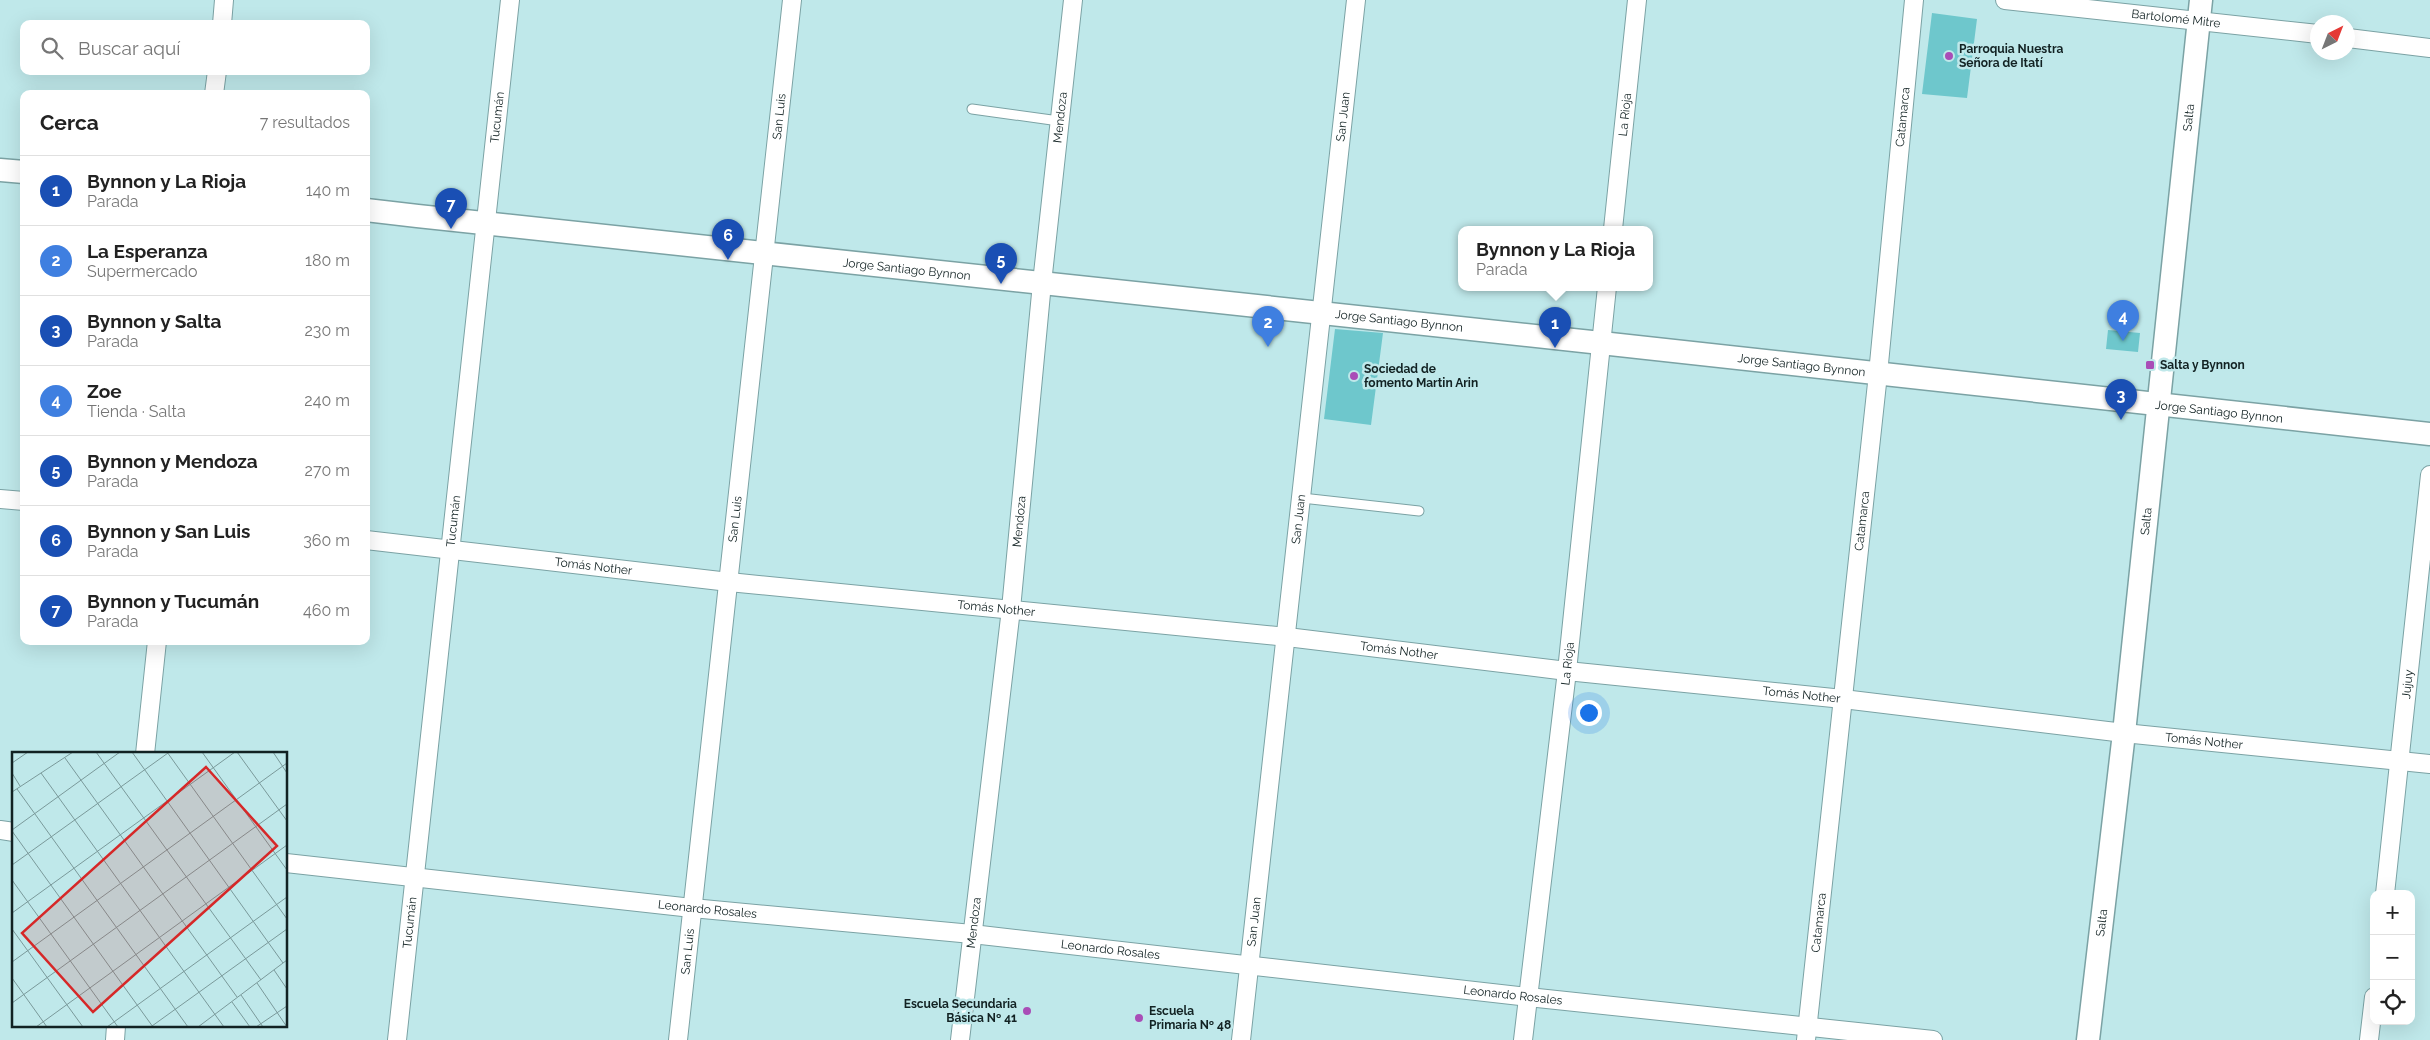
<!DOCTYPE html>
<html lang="es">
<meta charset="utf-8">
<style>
body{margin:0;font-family:Raleway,sans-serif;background:#f6f6f6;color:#222}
.controls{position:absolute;right:15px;bottom:15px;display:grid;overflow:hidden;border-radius:10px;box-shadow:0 5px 20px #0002}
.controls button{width:45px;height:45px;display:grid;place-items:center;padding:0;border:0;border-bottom:1px solid #e0e0e0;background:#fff;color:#222;font:25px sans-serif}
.compass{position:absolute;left:2310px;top:15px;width:45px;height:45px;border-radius:50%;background:#fff;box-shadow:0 5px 20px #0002;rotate:42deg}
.you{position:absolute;left:1588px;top:712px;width:18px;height:18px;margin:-12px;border:4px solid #fff;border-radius:50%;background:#1a73e8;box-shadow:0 0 0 8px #1a73e833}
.badge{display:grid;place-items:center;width:32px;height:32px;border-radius:50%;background:#1a73e8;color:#fff;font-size:16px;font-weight:700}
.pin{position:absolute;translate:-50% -41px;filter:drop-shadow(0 1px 2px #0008)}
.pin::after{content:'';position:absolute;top:26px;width:18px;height:15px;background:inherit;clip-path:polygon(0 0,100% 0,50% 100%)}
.popup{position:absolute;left:1458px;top:226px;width:195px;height:65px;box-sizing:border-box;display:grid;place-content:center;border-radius:10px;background:#fff;filter:drop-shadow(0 1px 4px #0005);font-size:16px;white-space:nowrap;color:#767676}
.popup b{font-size:19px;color:#222}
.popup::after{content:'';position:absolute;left:50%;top:100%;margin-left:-10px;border:10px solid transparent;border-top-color:#fff}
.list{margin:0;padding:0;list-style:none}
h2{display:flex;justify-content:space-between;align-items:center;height:65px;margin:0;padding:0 20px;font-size:21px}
h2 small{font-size:16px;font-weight:400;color:#767676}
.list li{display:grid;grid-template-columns:32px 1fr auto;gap:15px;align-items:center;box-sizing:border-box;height:70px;padding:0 20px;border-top:1px solid #e0e0e0}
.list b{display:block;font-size:19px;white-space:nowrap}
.list p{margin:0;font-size:16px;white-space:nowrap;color:#767676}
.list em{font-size:16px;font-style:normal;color:#767676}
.icon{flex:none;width:28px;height:28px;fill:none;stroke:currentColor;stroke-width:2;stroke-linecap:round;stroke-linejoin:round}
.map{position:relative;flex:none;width:2430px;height:1040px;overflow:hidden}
.search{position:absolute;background:#fff;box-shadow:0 5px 20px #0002;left:20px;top:20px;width:350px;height:55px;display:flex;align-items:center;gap:12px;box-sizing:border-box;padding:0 18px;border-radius:10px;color:#767676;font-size:19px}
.panel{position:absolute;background:#fff;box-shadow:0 5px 20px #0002;left:20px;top:90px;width:350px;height:555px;border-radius:10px}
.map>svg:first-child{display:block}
</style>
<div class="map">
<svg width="2430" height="1040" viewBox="0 0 2430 1040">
<rect width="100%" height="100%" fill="#bfe8ea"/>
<path fill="#6ec7cc" d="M 1932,13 L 1977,19 L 1967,98 L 1922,94 Z
M 1335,329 L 1383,333 L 1371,425 L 1324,419 Z
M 2108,330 L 2140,333 L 2138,352 L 2106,349 Z"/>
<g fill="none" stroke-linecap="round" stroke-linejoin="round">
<g stroke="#7ba2a4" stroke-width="11">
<path id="service" d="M 972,109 L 1059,121
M 1302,498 L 1419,511"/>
</g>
<g stroke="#7ba2a4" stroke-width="20">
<g id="minor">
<path id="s1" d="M 2005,0 L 2318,34"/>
<path d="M 222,24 L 224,0"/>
<path d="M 2348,38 L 2430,48"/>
<path d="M 214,94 L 217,71"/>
<path id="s2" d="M 1613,229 L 1637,0"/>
<path d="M 0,499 L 24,501"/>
<path id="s3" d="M 366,540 L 729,582 L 1287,637 L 1567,671 L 1843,699 L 2124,733 L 2430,764"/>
<path d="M 145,754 L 157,641"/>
<path d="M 0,830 L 14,832"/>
<path id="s4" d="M 286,863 L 692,908 L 972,934 L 1528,997 L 1933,1040"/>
<path id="s5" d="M 2385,894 L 2430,475"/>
<path d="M 115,1040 L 116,1026"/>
<path id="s6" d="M 397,1040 L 510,0"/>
<path id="s7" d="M 678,1040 L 792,0"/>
<path id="s8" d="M 960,1040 L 1011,609 L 1042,283 L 1073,0"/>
<path id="s9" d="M 1241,1040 L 1356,0"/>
<path id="s10" d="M 1523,1040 L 1567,671 L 1607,287"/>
<path id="s11" d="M 1806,1040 L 1878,374 L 1914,0"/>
<path d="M 2369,1040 L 2374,997"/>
</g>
</g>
<g stroke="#7ba2a4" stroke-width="25">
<g id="tertiary">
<path d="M 0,170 L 24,172"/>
<path id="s12" d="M 366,210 C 777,258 1189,297 1601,343 C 1877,373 2153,406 2430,434"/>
<path id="s13" d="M 2088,1040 L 2124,733 L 2201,0"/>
</g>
</g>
<use href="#service" stroke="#fff" stroke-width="9"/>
<use href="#minor" stroke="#fff" stroke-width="18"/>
<use href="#tertiary" stroke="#fff" stroke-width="22"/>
</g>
<g fill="#a94db7" stroke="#bfe8ea" stroke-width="2">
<circle cx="1949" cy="56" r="5"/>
<rect x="2145" y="360" width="10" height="10" rx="2.5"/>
<circle cx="1354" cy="376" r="5"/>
<circle cx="1027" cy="1011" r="5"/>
<circle cx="1139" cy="1018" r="5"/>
</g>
<g text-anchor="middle" stroke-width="5" stroke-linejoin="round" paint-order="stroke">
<g font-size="12" fill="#122223" stroke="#bfe8ea">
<text dy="4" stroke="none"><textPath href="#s1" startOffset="172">Bartolomé Mitre</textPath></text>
<text dy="4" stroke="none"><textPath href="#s2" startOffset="115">La Rioja</textPath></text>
<text dy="4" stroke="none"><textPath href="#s6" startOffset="928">Tucumán</textPath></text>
<text dy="4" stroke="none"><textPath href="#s7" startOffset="929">San Luis</textPath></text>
<text dy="4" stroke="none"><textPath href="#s8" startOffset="928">Mendoza</textPath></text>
<text dy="4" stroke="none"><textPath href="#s9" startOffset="929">San Juan</textPath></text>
<text dy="4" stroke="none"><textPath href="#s11" startOffset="928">Catamarca</textPath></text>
<text dy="4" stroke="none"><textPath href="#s13" startOffset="928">Salta</textPath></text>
<text dy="4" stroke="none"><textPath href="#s12" startOffset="544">Jorge Santiago Bynnon</textPath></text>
<text dy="4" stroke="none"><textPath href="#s12" startOffset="1039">Jorge Santiago Bynnon</textPath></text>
<text dy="4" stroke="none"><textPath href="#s12" startOffset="1444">Jorge Santiago Bynnon</textPath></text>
<text dy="4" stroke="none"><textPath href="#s12" startOffset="1864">Jorge Santiago Bynnon</textPath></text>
<text dy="4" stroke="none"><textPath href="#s6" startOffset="522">Tucumán</textPath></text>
<text dy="4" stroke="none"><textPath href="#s7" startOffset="524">San Luis</textPath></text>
<text dy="4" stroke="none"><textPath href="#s8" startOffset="522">Mendoza</textPath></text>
<text dy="4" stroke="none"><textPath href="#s9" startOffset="524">San Juan</textPath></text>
<text dy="4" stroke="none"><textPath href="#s11" startOffset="522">Catamarca</textPath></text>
<text dy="4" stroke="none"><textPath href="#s13" startOffset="522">Salta</textPath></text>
<text dy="4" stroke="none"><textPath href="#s3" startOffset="229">Tomás Nother</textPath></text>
<text dy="4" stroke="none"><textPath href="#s3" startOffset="634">Tomás Nother</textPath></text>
<text dy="4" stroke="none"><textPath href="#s3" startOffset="1039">Tomás Nother</textPath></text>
<text dy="4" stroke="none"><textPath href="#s10" startOffset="379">La Rioja</textPath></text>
<text dy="4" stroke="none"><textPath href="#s5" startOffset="211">Jujuy</textPath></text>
<text dy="4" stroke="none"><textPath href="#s3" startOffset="1444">Tomás Nother</textPath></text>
<text dy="4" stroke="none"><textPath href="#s3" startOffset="1849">Tomás Nother</textPath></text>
<text dy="4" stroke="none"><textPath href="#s4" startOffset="424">Leonardo Rosales</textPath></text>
<text dy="4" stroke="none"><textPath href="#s6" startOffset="118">Tucumán</textPath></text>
<text dy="4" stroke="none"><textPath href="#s8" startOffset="118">Mendoza</textPath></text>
<text dy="4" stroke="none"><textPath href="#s9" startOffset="119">San Juan</textPath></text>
<text dy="4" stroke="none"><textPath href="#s11" startOffset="118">Catamarca</textPath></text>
<text dy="4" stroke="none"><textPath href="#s13" startOffset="118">Salta</textPath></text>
<text dy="4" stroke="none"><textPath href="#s4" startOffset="829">Leonardo Rosales</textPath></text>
<text dy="4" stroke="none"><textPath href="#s7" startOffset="89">San Luis</textPath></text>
<text dy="4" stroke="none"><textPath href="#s4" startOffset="1234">Leonardo Rosales</textPath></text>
</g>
<g font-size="12" font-weight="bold" fill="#122223" stroke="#bfe8ea" text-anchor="start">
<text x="1959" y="53">Parroquia Nuestra<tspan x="1959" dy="14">Señora de Itatí</tspan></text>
<text x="2160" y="369">Salta y Bynnon</text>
<text x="1364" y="373">Sociedad de<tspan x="1364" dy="14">fomento Martin Arin</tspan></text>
<text x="1017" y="1008" text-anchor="end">Escuela Secundaria<tspan x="1017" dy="14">Básica Nº 41</tspan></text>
<text x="1149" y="1015">Escuela<tspan x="1149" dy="14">Primaria Nº 48</tspan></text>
</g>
</g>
<g transform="translate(12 752)">
<rect width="275" height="275" fill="#bfe8ea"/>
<path fill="none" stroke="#7a999a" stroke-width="1" d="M 84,0 L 249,228M 120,0 L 271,211M 155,0 L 275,167M 190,0 L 275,118M 225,0 L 275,69M 261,0 L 275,21M 53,6 L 225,245M 0,11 L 16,0M 0,21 L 8,34M 29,21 L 212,275M 5,37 L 176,275M 0,40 L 61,0M 0,78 L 108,0M 0,79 L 141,275M 0,113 L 156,1M 0,128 L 106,275M 0,161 L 223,0M 0,177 L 71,275M 0,210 L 275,11M 262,218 L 275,237M 0,226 L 35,275M 245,231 L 275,275M 229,243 L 251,275M 220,250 L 238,275M 0,251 L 275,52M 140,274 L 275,177M 24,275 L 275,93M 95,275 L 275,145M 186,275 L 275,208M 244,275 L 275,254"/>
<path fill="#d62828" fill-opacity="0.15" stroke="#d62828" stroke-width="2.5" d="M 194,15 L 265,94 L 81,260 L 10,181 Z"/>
<rect width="275" height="275" fill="none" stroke="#122223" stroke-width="2.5"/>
</g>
</svg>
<div class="controls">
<button>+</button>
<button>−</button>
<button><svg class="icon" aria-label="locate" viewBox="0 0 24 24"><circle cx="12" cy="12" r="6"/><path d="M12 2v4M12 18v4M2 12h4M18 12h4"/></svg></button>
</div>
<svg class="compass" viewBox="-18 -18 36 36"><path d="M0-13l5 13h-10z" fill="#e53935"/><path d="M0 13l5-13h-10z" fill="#767676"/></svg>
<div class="you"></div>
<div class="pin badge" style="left:1555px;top:348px;background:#1a4fb4">1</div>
<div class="popup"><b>Bynnon y La Rioja</b>Parada</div>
<div class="pin badge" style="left:1268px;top:347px;background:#3f7fe0">2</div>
<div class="pin badge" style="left:2121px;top:420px;background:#1a4fb4">3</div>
<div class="pin badge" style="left:2123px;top:341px;background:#3f7fe0">4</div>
<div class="pin badge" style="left:1001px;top:284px;background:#1a4fb4">5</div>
<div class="pin badge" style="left:728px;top:260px;background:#1a4fb4">6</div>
<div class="pin badge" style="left:451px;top:229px;background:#1a4fb4">7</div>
<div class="search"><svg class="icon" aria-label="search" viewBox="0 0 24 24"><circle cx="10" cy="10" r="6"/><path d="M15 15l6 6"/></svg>Buscar aquí</div>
<section class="panel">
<h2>Cerca<small>7 resultados</small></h2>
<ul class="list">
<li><span class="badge" style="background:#1a4fb4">1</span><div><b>Bynnon y La Rioja</b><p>Parada</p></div><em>140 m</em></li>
<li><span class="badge" style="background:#3f7fe0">2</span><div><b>La Esperanza</b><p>Supermercado</p></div><em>180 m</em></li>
<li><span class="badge" style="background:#1a4fb4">3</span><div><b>Bynnon y Salta</b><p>Parada</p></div><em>230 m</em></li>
<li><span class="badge" style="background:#3f7fe0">4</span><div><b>Zoe</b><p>Tienda · Salta</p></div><em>240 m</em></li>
<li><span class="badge" style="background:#1a4fb4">5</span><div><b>Bynnon y Mendoza</b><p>Parada</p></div><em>270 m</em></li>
<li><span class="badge" style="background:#1a4fb4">6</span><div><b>Bynnon y San Luis</b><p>Parada</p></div><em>360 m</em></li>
<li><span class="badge" style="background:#1a4fb4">7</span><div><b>Bynnon y Tucumán</b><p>Parada</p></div><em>460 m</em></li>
</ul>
</section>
</div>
